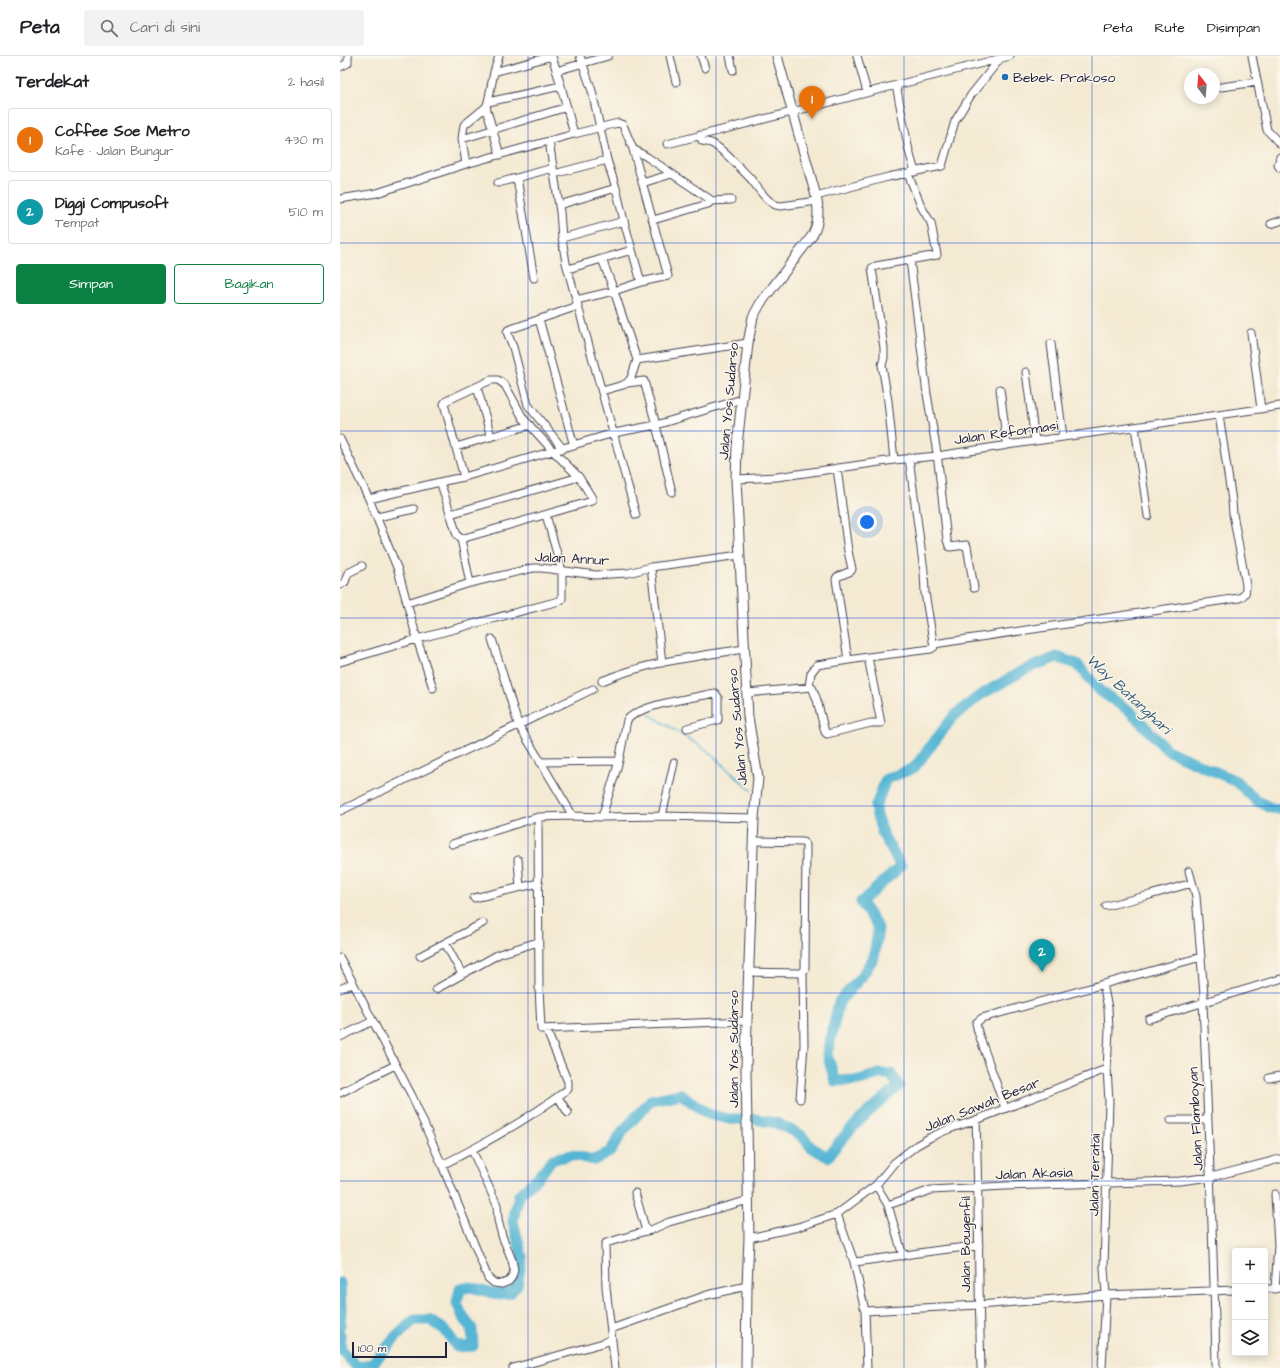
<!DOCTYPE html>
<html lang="id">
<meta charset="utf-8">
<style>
body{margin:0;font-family:"Architects Daughter",sans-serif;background:#f2f2f2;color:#202124}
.controls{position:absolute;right:12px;bottom:12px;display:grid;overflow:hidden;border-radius:4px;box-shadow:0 2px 10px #0003}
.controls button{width:36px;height:36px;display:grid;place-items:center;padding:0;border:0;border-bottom:1px solid #e0e0e0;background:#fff;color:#202124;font:20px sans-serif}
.compass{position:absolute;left:844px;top:12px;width:36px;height:36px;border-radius:50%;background:#fff;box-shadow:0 2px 10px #0003;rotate:344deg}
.scale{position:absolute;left:12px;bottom:10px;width:95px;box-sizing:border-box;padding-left:4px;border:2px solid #22223b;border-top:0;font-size:11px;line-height:14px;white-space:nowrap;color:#22223b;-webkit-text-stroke:3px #fbf7ec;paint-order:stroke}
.you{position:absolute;left:527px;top:466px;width:14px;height:14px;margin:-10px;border:3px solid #fff;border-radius:50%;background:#1a73e8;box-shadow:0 0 0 6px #1a73e833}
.badge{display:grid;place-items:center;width:26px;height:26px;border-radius:50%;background:#0b8043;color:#fff;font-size:13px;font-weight:700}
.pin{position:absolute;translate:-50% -33px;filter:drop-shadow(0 1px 2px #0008)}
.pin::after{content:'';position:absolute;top:21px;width:14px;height:12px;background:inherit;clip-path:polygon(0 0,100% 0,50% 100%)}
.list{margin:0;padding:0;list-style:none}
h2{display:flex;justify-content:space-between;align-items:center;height:52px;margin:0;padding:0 16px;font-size:17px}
h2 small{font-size:13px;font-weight:400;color:#757577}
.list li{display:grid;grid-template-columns:26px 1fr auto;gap:12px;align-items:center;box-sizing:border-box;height:64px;margin:0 8px 8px;padding:0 8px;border:1px solid #e0e0e0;border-radius:4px}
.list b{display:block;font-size:15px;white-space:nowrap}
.list p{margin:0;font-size:13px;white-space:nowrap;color:#757577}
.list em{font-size:13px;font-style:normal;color:#757577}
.actions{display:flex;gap:8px;padding:12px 16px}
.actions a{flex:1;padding:9px 0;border:1px solid #0b8043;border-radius:4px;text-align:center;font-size:14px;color:#0b8043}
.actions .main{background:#0b8043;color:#fff}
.icon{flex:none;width:22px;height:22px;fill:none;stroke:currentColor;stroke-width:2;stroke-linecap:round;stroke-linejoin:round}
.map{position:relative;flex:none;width:940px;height:1312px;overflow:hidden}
header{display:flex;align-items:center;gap:24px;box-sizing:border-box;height:56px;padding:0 20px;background:#fff;border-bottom:1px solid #e0e0e0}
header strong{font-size:19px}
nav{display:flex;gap:22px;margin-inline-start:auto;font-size:14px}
.search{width:280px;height:36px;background:#f2f2f2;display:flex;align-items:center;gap:10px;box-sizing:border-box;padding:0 14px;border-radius:4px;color:#757577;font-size:15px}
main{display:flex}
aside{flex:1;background:#fff}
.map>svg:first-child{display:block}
</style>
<header>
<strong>Peta</strong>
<div class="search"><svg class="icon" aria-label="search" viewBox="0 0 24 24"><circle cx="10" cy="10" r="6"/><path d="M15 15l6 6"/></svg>Cari di sini</div>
<nav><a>Peta</a><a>Rute</a><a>Disimpan</a></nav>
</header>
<main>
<aside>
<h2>Terdekat<small>2 hasil</small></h2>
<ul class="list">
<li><span class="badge" style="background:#e8710a">1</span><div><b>Coffee Soe Metro</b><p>Kafe · Jalan Bungur</p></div><em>430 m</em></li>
<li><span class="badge" style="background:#0f9aa8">2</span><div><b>Diggi Compusoft</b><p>Tempat</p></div><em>510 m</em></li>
</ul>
<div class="actions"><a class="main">Simpan</a><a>Bagikan</a></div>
</aside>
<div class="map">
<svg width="940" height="1312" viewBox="0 0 940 1312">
<rect width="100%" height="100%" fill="#fbf7ec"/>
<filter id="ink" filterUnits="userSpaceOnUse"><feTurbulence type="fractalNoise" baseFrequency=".025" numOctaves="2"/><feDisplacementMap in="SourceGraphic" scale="8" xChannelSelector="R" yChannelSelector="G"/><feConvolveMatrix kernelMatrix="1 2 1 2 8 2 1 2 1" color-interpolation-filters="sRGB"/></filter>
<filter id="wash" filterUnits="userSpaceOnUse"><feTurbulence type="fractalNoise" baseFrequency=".012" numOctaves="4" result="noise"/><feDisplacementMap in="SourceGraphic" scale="16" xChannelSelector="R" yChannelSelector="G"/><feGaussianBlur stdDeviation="0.9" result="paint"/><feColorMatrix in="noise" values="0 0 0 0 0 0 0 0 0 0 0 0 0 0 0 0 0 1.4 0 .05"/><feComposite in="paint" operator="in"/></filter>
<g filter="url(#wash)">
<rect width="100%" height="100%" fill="#f4ead3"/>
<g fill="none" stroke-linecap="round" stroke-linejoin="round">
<path stroke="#55b5d4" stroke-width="2" d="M 309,658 L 368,695 L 411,734"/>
<path stroke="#55b5d4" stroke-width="11" d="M 0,1227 L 1,1254 L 0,1269
M 0,1278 L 1,1294 L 17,1311 L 33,1307 L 56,1281 L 74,1264 L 90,1264 L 105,1274 L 117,1291 L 133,1290 L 132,1273 L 122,1259 L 117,1247 L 120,1233 L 130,1231 L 157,1238 L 170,1237 L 177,1229 L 182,1200 L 173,1165 L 179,1139 L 197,1122 L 213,1103 L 232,1099 L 254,1104 L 270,1096 L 283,1075 L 311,1044 L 341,1038 L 368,1058 L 389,1063 L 415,1063 L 436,1067 L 461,1079 L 472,1092 L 488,1101 C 507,1073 533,1052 559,1030 L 551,1018 L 539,1018 L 519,1024 L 495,1025 L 487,998 L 499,946 L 522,920 L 534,901 L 538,872 L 521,846 L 561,810 L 542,777 L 535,752 L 546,723 L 574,712 L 613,661 L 639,640 L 684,614 L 717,601 L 737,608 L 760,635 L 791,656 L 827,694 L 896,725 L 917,745 L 931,752 L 940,753"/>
</g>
</g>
<g filter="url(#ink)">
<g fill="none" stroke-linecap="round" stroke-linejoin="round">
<g stroke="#424052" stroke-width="9">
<path id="minor" d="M 212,0 L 221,30 L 234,78
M 240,0 L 252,35 L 267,104 L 276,132 L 284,165 L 301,226
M 330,0 L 336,26
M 361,0 L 365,12
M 390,0 L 393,14
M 517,0 L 527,36
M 912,0 L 927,74 L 940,88
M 0,11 L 8,7 L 8,0
M 216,15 L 268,0
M 154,16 L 212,0
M 556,29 L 569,95 L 575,116
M 874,32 L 917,26
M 148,46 L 221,30
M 146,51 L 160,99
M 360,79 L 362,85 C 365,86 369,86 371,87 C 381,91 402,114 410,122 C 418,131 428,150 441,150 L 477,145
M 122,83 L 227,51
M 209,85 L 220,156 L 222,182 L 226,207 L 296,459
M 327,88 L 670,0
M 293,93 L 307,101 L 371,144 L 370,146 L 368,148 L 313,164
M 940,101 L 938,109 L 940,112
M 126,108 L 122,83 L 124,69 L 146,51 L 148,46 L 154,16 L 159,0
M 214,118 L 267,104
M 177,122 L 194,222
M 158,127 L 213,112
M 302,127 L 332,118
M 476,140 L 548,121 L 602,110 L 615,65 L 631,39 L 660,3
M 0,143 L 37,137 L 126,108 L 234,78 L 278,67 L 283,69 L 293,93 L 328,220 L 301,226 L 274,235 L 297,304 L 291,322 L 287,327 L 283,329 L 262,335
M 371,145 L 391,144
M 219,149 L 276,132
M 931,168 L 940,165
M 222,182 L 284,165
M 570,204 L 587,338 L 597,397 L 607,484 L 609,490 L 610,491 L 626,489 L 627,490 L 634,532
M 228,213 L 292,194
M 236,244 L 274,235 L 262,203
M 199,263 L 234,390
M 911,277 L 921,353
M 711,288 L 723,381
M 297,304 L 408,287
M 686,316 L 695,385
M 287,327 L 304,325 L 316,369 L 332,436
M 137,331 L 151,381
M 660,333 L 667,389
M 795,371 L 808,460
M 0,383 L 29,443 L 58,514 L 77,583 L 93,632
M 116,391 L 190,369
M 223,393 L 188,349 L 173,291 L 167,276 L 168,274 L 238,250
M 554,404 L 548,345 L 542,309 L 544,302 L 544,292 L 532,212 L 536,210 L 597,199 L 591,167 L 582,152 L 568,118
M 497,412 L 508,495 L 512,513 L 511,515 L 497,521 L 496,523 L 508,604
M 124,421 L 104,348 L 106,345 L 151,324 L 158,324 L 165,329 L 183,362 L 213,395 L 239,421 L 252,442 L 252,445 L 121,483 L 117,479 L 101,428 L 104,425 L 124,421 L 213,395 L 274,377 L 316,369 L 402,343
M 396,423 L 437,421 L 554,404 L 597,400 L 662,390 L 667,389 L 940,350
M 29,443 L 104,425
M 110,458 L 239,421
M 37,461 L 74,453
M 121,483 L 130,527
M 311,511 L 322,607
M 0,529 L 5,526 L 8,517 L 22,510
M 67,547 L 130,527 L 193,512 L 202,512 L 256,519 L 270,518 L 288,517 L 311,511 L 400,499
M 152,583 L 178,668 L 233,760 L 262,761 L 322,760 L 414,762
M 594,588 L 899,542 C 906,539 906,536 906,529 L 893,458 L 892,445 L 879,359
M 0,606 L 77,583 L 219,545 L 222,543 L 222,515 L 206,459
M 262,625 C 306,606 357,600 405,593
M 469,631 L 471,617 L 477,609 L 528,601 L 591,593 L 594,591 L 585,537 L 584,515 L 569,402
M 407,637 L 472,631 L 477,644 L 485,676 L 487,678 L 531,667 L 541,667 L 528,601
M 279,705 L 287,664 C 301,648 353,642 375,637 L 378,641 L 378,664 L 347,672
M 200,706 L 279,705 L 262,761
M 0,755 L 253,633
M 322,760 L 334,707
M 198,761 L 199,931 L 201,973 L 407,965
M 112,788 L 198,761 L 233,760
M 178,804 L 180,831
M 849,815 L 856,840 L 864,939 L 863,946 C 868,1068 874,1190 876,1312
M 134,842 L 199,827
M 766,850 L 810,839 L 852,827
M 105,887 L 122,918
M 80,900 L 143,867
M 0,902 L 72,1040 L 102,1109 L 148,1222 L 154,1227 L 162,1228 L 169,1225 L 172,1221 L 174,1214 L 172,1204 L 162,1180 L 158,1164 L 157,1149 L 132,1094
M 408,916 L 460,917 L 463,916 L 465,913 L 466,789 L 463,786 L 413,785
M 0,933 L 13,927
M 96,933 L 159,898 L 198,886
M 809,963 L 940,923
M 0,981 L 33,965
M 929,1022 L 940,1020
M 0,1037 L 55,1009
M 218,1041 L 228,1057
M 460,1043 L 464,989 L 463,916
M 665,1052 L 638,976 L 636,967 L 642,962 L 861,901
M 636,1064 C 639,1146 638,1229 641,1312
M 831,1064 L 867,1064
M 102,1109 C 146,1087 189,1063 228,1033 L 228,1026 L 206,973
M 536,1129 L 548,1149 L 591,1134 L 665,1130 L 840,1125 L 871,1121 L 940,1103
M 295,1137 L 306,1175 L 311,1174 L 329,1166 L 409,1144
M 935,1138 L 938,1189 L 935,1233
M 548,1149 L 563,1200
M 497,1158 L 514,1206 L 525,1255 L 527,1312
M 409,1182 L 458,1171 L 497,1158 L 536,1129 L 554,1107 L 577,1089 L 591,1081 L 609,1073 L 636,1064 L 761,1015 L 767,1013
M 514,1206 C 556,1201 597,1193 639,1190
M 925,1233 L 940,1232
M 525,1255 L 639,1249 L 766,1239 L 895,1234
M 271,1273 L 367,1239 L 407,1230
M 173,1312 L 263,1287 L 271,1283
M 275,1312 L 266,1231 L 265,1189 L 266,1187 L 306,1175
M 762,1312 L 766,1239 L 764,1212 L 769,1045 L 767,1013 L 769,974 L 768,952 L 763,928"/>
</g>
<g stroke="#424052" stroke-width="11">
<path id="tertiary" d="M 406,1312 L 407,1230 L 409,1182 L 406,1014 L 407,965 L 414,762 L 418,722 L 408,661 L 396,423 L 397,390 L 408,287 L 413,261 L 420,248 L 472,180 C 479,168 479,153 476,140 L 437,0"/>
</g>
<use href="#minor" stroke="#fff" stroke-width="7"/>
<use href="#tertiary" stroke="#fff" stroke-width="9"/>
</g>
</g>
<path fill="none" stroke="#1d4ed8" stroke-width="1" stroke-opacity="0.55" d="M 188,0 L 188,1312M 376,0 L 376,1312M 564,0 L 564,1312M 752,0 L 752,1312M 0,187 L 940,187M 0,375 L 940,375M 0,562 L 940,562M 0,750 L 940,750M 0,937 L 940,937M 0,1125 L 940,1125"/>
<circle fill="#1f6fb2" stroke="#fbf7ec" stroke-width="1.5" cx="665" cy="21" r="4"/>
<g text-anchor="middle" stroke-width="3" stroke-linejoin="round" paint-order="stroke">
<g font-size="14" fill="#22223b" stroke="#fbf7ec" text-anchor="start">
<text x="673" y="26">Bebek Prakoso</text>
</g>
<g font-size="14" fill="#22223b" stroke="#fbf7ec">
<text transform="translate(388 345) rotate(-85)" y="5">Jalan Yos Sudarso</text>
<text transform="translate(666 376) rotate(-8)" y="5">Jalan Reformasi</text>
<text transform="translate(232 502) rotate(3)" y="5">Jalan Annur</text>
<text transform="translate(397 671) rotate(-95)" y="5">Jalan Yos Sudarso</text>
<text transform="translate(393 993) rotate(-90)" y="5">Jalan Yos Sudarso</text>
<text transform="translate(642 1048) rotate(-22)" y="5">Jalan Sawah Besar</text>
<text transform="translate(855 1063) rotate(-93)" y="5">Jalan Flamboyan</text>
<text transform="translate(694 1117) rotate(-2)" y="5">Jalan Akasia</text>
<text transform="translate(754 1119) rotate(-89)" y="5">Jalan Teratai</text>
<text transform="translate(625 1188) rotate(-90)" y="5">Jalan Bougenfil</text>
</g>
<g font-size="15" font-style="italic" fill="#365d78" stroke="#fbf7ec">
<text transform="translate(789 638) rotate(43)" y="5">Way Batanghari</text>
</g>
</g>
</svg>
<div class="controls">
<button>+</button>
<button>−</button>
<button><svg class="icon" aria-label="layers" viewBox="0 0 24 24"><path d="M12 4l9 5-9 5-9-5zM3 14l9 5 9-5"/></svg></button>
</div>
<svg class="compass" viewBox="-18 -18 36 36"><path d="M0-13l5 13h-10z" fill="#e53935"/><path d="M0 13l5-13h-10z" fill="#757577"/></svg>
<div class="scale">100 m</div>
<div class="you"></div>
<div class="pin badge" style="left:472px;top:63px;background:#e8710a">1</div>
<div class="pin badge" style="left:702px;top:916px;background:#0f9aa8">2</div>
</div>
</main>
